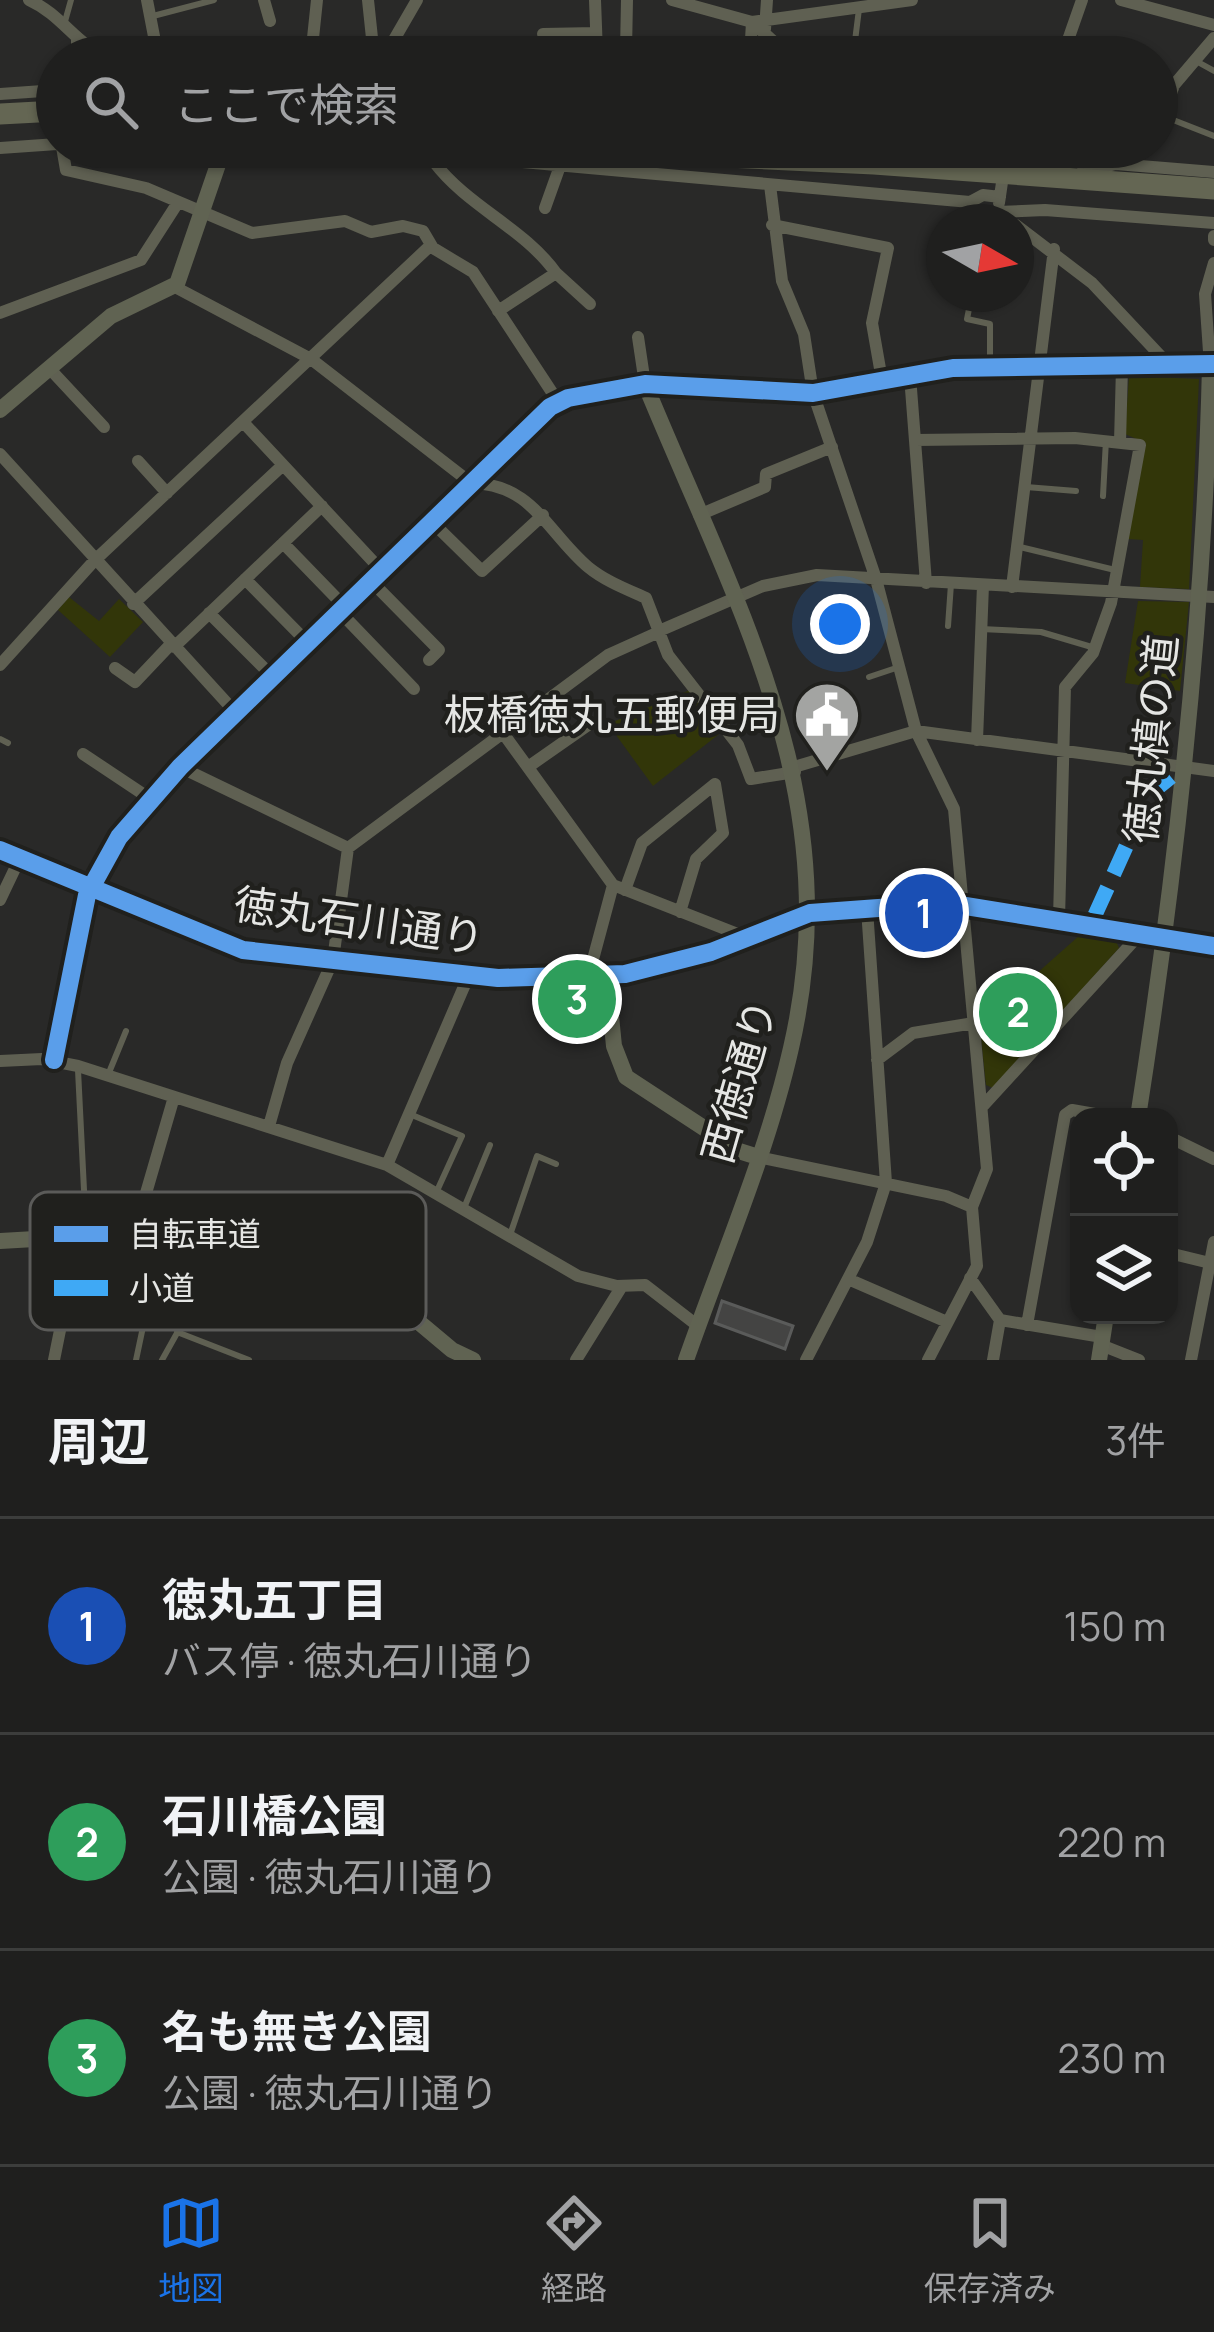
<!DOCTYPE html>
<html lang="ja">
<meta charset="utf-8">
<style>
body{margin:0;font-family:Manrope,"Noto Sans JP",sans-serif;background:#2c2c2b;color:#f1f3f6}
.controls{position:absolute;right:36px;bottom:36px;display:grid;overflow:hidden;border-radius:24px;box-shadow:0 3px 9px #0004}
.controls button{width:108px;height:108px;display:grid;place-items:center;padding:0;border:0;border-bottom:3px solid #3c3d3c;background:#1f1f1e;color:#f1f3f6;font:60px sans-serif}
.compass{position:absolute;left:926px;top:204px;width:108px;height:108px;border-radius:50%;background:#1f1f1e;box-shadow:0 3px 9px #0004;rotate:99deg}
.you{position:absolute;left:840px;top:624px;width:42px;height:42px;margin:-30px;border:9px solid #fff;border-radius:50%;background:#1a73e8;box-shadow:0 0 0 18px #1a73e833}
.badge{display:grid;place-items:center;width:78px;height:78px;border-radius:50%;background:#1a73e8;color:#fff;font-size:39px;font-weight:700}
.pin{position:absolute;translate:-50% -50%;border:6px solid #fff;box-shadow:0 3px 12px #0006}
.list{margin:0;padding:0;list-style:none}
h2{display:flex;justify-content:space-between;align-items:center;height:156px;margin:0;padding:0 48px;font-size:51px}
h2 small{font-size:39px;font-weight:400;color:#a1a2a4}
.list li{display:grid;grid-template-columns:78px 1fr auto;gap:36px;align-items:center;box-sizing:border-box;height:216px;padding:0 48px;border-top:3px solid #3c3d3c}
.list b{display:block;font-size:45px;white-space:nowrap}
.list p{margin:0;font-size:39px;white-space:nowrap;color:#a1a2a4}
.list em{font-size:39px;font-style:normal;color:#a1a2a4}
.icon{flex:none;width:66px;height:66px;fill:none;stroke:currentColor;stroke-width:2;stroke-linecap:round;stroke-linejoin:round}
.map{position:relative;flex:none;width:1214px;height:1360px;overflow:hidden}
.search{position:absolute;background:#1f1f1e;box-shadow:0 3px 9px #0004;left:36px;right:36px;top:36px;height:132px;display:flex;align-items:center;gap:30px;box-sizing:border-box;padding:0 42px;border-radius:66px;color:#a1a2a4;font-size:45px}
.sheet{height:804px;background:#1f1f1e}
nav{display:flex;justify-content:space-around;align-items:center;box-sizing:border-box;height:168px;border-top:3px solid #3c3d3c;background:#1f1f1e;font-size:33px;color:#a1a2a4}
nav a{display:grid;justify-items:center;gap:6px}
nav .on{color:#1a73e8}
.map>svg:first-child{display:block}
</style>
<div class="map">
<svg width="1214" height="1360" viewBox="0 0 1214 1360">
<rect width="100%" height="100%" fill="#292928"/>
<path fill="#323609" d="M 1129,376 L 1199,379 L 1189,589 L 1140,587 L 1143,540 L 1128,539 L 1146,443 L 1125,434 Z
M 69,597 L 99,621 L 119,599 L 143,622 L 110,657 L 58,610 Z
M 1138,601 L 1189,602 L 1180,691 L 1125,683 Z
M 690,690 L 723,731 L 653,786 L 608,724 Z
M 1080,935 L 1116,941 L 1119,948 L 993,1088 L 986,1085 L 978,1009 L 1001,1005 Z
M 600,983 L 601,1040 L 596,1039 L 598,1022 L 549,1013 L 558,985 Z"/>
<path fill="#444443" stroke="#5a5b5a" stroke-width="3" d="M 722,1301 L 793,1326 L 785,1349 L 715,1323 Z"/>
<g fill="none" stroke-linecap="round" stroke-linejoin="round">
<path stroke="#5f6052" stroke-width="6" d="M 153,16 L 214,0
M 64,25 L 71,0
M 74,38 L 74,57
M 853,57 L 859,9
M 1196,61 L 1214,71
M 1163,116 L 1214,136
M 972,294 L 967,319 L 990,324 L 990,365
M 1026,487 L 1076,491
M 1103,496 L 1106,440
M 1020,547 L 1115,570
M 948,626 L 951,584
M 981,629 L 1041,632 L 1095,648
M 869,677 L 899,667
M 0,739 L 8,743
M 78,1070 L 86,1230
M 108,1075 L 126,1031
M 412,1115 L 462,1136 L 436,1193
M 464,1208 L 490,1145
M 510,1235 L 537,1156 L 556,1164
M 68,1290 L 186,1317 L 162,1360
M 177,1332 L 249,1360
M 136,1360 L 147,1308"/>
<path stroke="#5f6052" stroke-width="12" d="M 29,0 C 60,14 74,41 104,57
M 147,0 L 158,57
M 264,0 L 270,21
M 368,0 L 374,57
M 595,0 L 597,53
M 672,0 L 752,22 L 912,0
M 1121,0 L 1214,25
M 752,22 L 773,41 L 823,57
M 765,29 L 767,0
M 543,34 L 596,33
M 597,50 L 626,51 L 627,0
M 311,57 L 317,0
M 384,57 L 417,0
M 750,57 L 752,22
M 1062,57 L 1082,0
M 0,94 L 57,90
M 1157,134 L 1174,85 L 1214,38
M 62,147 L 66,170 L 146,188 L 252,233 L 345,221 L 371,232 L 403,226 L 423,231 L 433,248 L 473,272 L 559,403
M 297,147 L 377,160 L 466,157 L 970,202 L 983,195 L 1000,197
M 387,147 L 447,155
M 980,147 L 1006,155 L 999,203
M 0,148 L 57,144
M 1050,151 L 1051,147
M 434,162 C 468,207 524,228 556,273 L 498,311
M 1082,172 L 1116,164 L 1214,172
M 770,185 L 782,281 L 804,334 L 813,393 L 876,579 L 916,731 L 954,809 L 987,1169 L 972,1207 L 977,1266 L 928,1360
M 545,208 L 560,166
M 998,212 L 1045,210 L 1214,223
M 772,225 L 888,248 L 872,323 L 882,380
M 1016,225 L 1092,283 L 1170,366
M 1214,236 L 1214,240
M 556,273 L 590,304
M 175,287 L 311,359 L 471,483 C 533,484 547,532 588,567 C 605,581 626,589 646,598 L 668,655 L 738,745 L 751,779 L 795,772
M 0,313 L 141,260 L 177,204
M 638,337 L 645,384
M 1210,366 L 1205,294 L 1214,263
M 49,368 L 104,427
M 910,376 L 926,583
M 243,422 L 382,571
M 915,440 L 1075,438 L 1140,445 L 1111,603 L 1093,653 L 1065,687 L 1059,919
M 1120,442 L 1122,367
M 0,454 L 236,713
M 138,461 L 167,493
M 699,515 L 765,487 L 766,474 L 832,447
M 432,522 L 482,571 L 543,515
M 283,543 L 345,607
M 245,579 L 308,643
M 371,581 L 439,650 L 429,660
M 1012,587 L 1054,249
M 133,604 L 283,465
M 340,612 L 414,689
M 209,613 L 273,677
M 659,631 L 763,586 L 817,575 L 1214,597
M 174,647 L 322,506
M 0,665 L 94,561 L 431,245
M 115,668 L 135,682 L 171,644
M 503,733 L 613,885 L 748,938
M 977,740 L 983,585
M 83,754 L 152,800
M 180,767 L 348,848
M 528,767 L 588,725
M 794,767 L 916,731 L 1214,771
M 625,890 L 642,843 L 715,784 L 723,833 L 696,859 L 680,912
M 0,900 L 20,858
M 588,978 L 613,885
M 54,1060 L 87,895 L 119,837 L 180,767 L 550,407 L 568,398 L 645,384 L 813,393 L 953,368 L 1213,365
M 877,1060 L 913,1033 L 974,1023
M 0,1061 L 42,1059 L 78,1066 L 387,1165 L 578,1276 L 617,1286 L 645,1285 L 698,1326
M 982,1107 L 1141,933
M 269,1126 L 287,1063 L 333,960 L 348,848 L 608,655 L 659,632
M 1169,1137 L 1214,1159
M 758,1157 L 946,1196 L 972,1207
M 387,1165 L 469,975
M 135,1231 L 174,1097
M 1169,1253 L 1210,1263
M 970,1278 L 1000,1320 L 993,1360
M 848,1279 L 947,1322
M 1000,1320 L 1102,1337
M 1027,1325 L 1065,1115 L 1072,1110 L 1112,1117
M 1101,1345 L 1139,1360
M 54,1360 L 79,1236
M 576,1360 L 622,1286
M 806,1360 L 867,1242 L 886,1183 L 867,909
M 1191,1360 L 1214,1242"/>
<path stroke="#606352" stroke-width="16" d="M 645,384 C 737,608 849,798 791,1048 C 767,1154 722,1257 686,1360
M 0,410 L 111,316 L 177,284 L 224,147
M 0,850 L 243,950 L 498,978 L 625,974 L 711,952 L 810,913 L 947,903 L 1214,946
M 607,976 L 614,1046 L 626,1077 L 739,1151 L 758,1157
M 1138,1117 C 1177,868 1204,618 1210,366
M 0,1241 L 279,1225 L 328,1246 L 452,1350 L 473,1360
M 1099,1360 L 1106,1315"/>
<path stroke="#646653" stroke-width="21" d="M 0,114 L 57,111
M 516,147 L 874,164 L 1214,189"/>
<path stroke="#3fa9f5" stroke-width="15" stroke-dasharray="30 15" stroke-linecap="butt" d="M 1095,915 L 1150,794 L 1171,777"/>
<g stroke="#20201d" stroke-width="26">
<path id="cycleway" d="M 0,850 L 243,950 L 498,978 L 625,974 L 711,952 L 810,913 L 947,903 L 1214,946
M 54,1060 L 87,895 L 119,837 L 180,767 L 550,407 L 568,398 L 645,384 L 813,393 L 953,368 L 1214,364"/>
</g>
<use href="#cycleway" stroke="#5a9eea" stroke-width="18"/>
</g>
<defs>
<g id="civic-pin" transform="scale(3.45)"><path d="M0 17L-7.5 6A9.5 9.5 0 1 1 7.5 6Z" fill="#a3a4a2" stroke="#20201d"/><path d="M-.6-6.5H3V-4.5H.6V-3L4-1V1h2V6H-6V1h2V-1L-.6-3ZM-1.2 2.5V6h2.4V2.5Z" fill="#fff"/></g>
</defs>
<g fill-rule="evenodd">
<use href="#civic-pin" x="827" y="715"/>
</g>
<g text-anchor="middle" stroke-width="9" stroke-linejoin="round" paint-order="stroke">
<g font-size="42" fill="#e5e6e4" stroke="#20201d" text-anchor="end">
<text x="780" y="730">板橋徳丸五郵便局</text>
</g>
<g font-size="42" fill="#e5e6e4" stroke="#20201d">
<text transform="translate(1151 739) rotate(-84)" y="15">徳丸槙の道</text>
<text transform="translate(359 921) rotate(8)" y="15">徳丸石川通り</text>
<text transform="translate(739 1081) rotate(-74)" y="15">西徳通り</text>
</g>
</g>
<rect x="30" y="1192" width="396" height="138" rx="18" fill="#20201d" stroke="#5b5b59" stroke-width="3"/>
<rect x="54" y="1226" width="54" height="16" fill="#5a9eea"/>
<rect x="54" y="1280" width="54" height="16" fill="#3fa9f5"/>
<g font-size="33" fill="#e5e6e4">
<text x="129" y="1246">自転車道</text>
<text x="129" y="1300">小道</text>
</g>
</svg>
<div class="controls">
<button><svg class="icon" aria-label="locate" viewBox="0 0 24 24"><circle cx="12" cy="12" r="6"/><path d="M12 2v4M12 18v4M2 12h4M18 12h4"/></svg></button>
<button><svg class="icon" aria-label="layers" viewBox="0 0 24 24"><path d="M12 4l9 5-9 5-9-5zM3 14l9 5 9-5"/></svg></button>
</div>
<svg class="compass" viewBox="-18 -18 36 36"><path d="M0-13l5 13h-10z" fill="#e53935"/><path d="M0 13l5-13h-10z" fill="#a1a2a4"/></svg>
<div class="you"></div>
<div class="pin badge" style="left:924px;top:913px;background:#1a4fb4">1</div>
<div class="pin badge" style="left:1018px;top:1012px;background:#2e9e5b">2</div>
<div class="pin badge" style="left:577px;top:999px;background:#2e9e5b">3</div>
<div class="search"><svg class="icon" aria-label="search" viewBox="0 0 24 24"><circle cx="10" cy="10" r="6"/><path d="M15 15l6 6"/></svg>ここで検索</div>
</div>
<section class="sheet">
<h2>周辺<small>3件</small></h2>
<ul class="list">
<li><span class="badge" style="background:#1a4fb4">1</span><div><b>徳丸五丁目</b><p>バス停 · 徳丸石川通り</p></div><em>150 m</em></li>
<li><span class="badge" style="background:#2e9e5b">2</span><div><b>石川橋公園</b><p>公園 · 徳丸石川通り</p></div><em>220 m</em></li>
<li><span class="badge" style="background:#2e9e5b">3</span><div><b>名も無き公園</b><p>公園 · 徳丸石川通り</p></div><em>230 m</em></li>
</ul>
</section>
<nav>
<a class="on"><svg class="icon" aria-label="map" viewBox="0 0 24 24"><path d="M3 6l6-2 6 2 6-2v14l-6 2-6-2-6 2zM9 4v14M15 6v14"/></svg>地図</a>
<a><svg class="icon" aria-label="directions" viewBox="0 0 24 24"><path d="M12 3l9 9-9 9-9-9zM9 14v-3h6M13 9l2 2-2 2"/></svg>経路</a>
<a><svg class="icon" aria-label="saved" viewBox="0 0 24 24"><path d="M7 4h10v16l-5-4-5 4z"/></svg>保存済み</a>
</nav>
